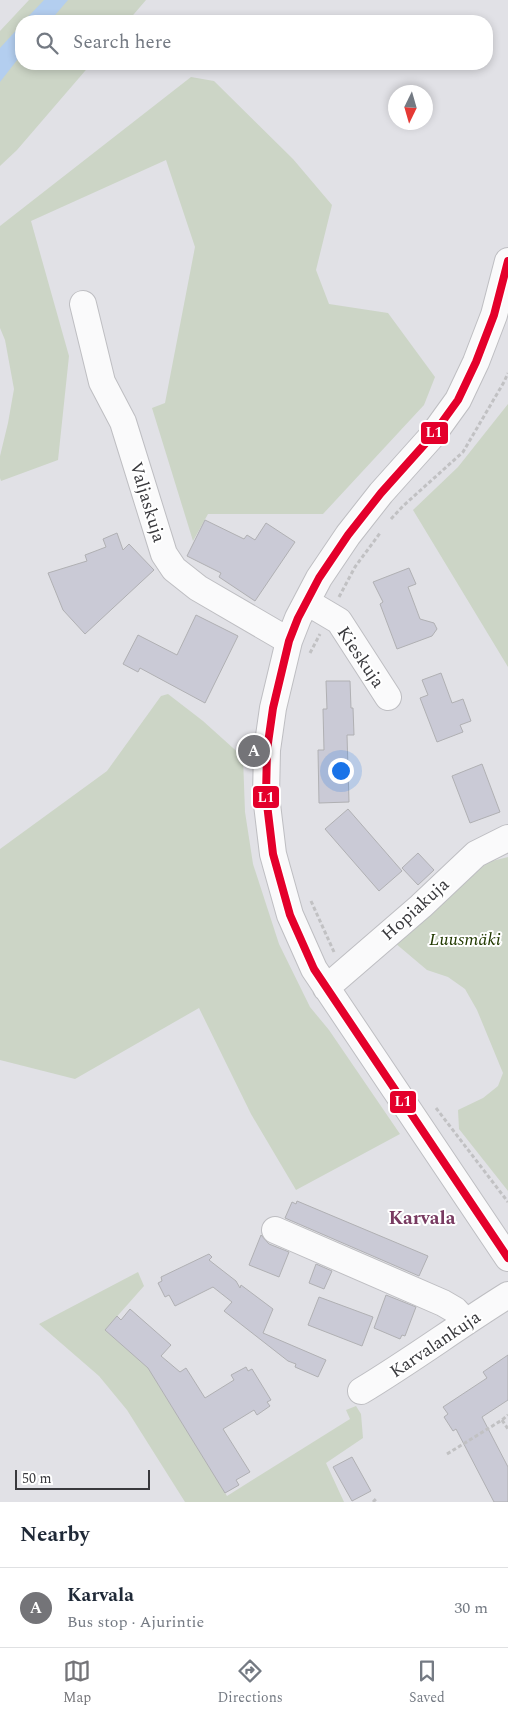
<!DOCTYPE html>
<meta charset="utf-8">
<style>
body{margin:0;font-family:Spectral,serif;background:#f2f2f3;color:#1f2937}
.compass{position:absolute;left:388px;top:85px;width:45px;height:45px;border-radius:50%;background:#fff;box-shadow:0 2px 8px #0003;rotate:185deg}
.scale{position:absolute;left:15px;bottom:12px;width:135px;box-sizing:border-box;padding-left:5px;border:2px solid #39393d;border-top:0;font-size:14px;line-height:18px;white-space:nowrap;color:#39393d;-webkit-text-stroke:4px #fff;paint-order:stroke}
.you{position:absolute;left:340px;top:770px;width:18px;height:18px;margin:-12px;border:4px solid #fff;border-radius:50%;background:#1a73e8;box-shadow:0 0 0 8px #1a73e833}
.badge{display:grid;place-items:center;width:32px;height:32px;border-radius:50%;background:#747478;color:#fff;font-size:16px;font-weight:700}
.pin{position:absolute;translate:-50% -50%;border:2px solid #fff;box-shadow:0 1px 5px #0006}
.list{margin:0;padding:0;list-style:none}
h2{display:flex;justify-content:space-between;align-items:center;height:65px;margin:0;padding:0 20px;font-size:21px}
h2 small{font-size:16px;font-weight:400;color:#747a83}
.list li{display:grid;grid-template-columns:32px 1fr auto;gap:15px;align-items:center;box-sizing:border-box;height:80px;padding:0 20px;border-top:1px solid #e0e1e3}
.list b{display:block;font-size:19px;white-space:nowrap}
.list p{margin:0;font-size:16px;white-space:nowrap;color:#747a83}
.list em{font-size:16px;font-style:normal;color:#747a83}
.icon{flex:none;width:28px;height:28px;fill:none;stroke:currentColor;stroke-width:2;stroke-linecap:round;stroke-linejoin:round}
.map{position:relative;flex:none;width:508px;height:1502px;overflow:hidden}
.search{position:absolute;background:#fff;box-shadow:0 2px 8px #0003;left:15px;right:15px;top:15px;height:55px;display:flex;align-items:center;gap:12px;box-sizing:border-box;padding:0 18px;border-radius:20px;color:#747a83;font-size:19px}
.sheet{height:145px;background:#fff}
nav{display:flex;justify-content:space-around;align-items:center;box-sizing:border-box;height:70px;border-top:1px solid #e0e1e3;background:#fff;font-size:14px;color:#747a83}
nav a{display:grid;justify-items:center;gap:2px}
nav .on{color:#747478}
.map>svg:first-child{display:block}
</style>
<div class="map">
<svg width="508" height="1502" viewBox="0 0 508 1502">
<rect width="100%" height="100%" fill="#e1e1e6"/>
<path fill="#ccd5c6" d="M 29,0 L 146,0 L 128,21 L 21,21 L 21,64 L 91,64 L 17,150 L 0,166 L 0,31 Z
M 191,77 L 214,81 L 293,159 L 332,205 L 316,270 L 329,304 L 388,313 L 435,377 L 424,405 L 323,514 L 208,514 L 193,541 L 152,408 L 165,403 L 195,247 L 166,160 L 31,221 L 69,356 L 58,460 L 1,481 L 0,478 L 0,456 L 8,423 L 14,389 L 5,340 L 0,328 L 0,226 Z
M 508,404 L 508,667 L 413,510 L 458,467 Z
M 168,694 L 203,721 L 243,757 L 245,812 L 253,864 L 279,944 L 310,1007 L 329,1030 L 400,1134 L 296,1190 L 251,1114 L 199,1008 L 75,1079 L 0,1060 L 0,849 L 107,771 L 161,696 Z
M 508,857 L 508,1191 L 459,1129 L 458,1110 L 483,1098 L 498,1086 L 503,1073 L 477,1010 L 465,989 L 448,977 L 427,970 L 395,943 L 488,862 Z
M 138,1272 L 144,1286 L 105,1330 L 153,1372 L 156,1381 L 227,1496 L 350,1419 L 346,1410 L 356,1406 L 361,1414 L 363,1438 L 326,1463 L 344,1502 L 185,1502 L 127,1410 L 99,1376 L 39,1324 Z"/>
<path fill="#b3ceef" d="M 44,0 L 68,0 L 50,21 L 24,21 Z
M 21,25 L 21,55 L 0,82 L 0,48 Z"/>
<path fill="#cacad6" stroke="#b0b0b3" d="M 205,520 L 244,539 L 247,535 L 255,540 L 266,523 L 295,542 L 255,601 L 219,577 L 221,573 L 187,556 Z
M 117,533 L 123,550 L 129,544 L 154,570 L 85,634 L 63,610 L 48,573 L 87,561 L 85,555 L 106,547 L 103,539 Z
M 409,568 L 416,584 L 408,587 L 420,619 L 434,623 L 437,629 L 432,636 L 397,649 L 380,604 L 383,602 L 373,582 Z
M 196,615 L 238,636 L 205,703 L 140,668 L 138,672 L 123,664 L 138,635 L 177,655 Z
M 441,673 L 452,703 L 463,699 L 471,721 L 460,725 L 463,732 L 437,742 L 420,698 L 428,695 L 422,680 Z
M 326,681 L 350,681 L 351,708 L 353,708 L 354,735 L 347,735 L 349,802 L 319,803 L 318,750 L 324,750 L 323,709 L 327,709 Z
M 482,764 L 500,812 L 470,823 L 452,776 Z
M 348,809 L 402,871 L 379,891 L 325,829 Z
M 418,853 L 434,870 L 418,885 L 402,868 Z
M 297,1201 L 428,1256 L 419,1276 L 285,1218 L 292,1202 L 296,1204 Z
M 261,1235 L 269,1244 L 289,1252 L 279,1277 L 249,1265 Z
M 209,1254 L 212,1257 L 209,1260 L 236,1281 L 240,1288 L 241,1285 L 273,1309 L 263,1333 L 326,1360 L 318,1377 L 295,1367 L 296,1364 L 288,1361 L 224,1311 L 232,1302 L 213,1287 L 175,1306 L 169,1295 L 165,1297 L 158,1283 L 162,1281 L 161,1277 Z
M 316,1264 L 332,1271 L 324,1289 L 309,1283 Z
M 386,1295 L 416,1307 L 405,1336 L 402,1335 L 400,1339 L 374,1328 Z
M 319,1297 L 373,1317 L 362,1346 L 308,1325 Z
M 130,1309 L 171,1345 L 161,1356 L 180,1372 L 186,1368 L 205,1398 L 234,1380 L 231,1375 L 246,1367 L 248,1371 L 252,1369 L 271,1400 L 267,1402 L 270,1406 L 257,1415 L 254,1410 L 223,1429 L 250,1472 L 236,1480 L 239,1485 L 225,1493 L 148,1368 L 105,1330 L 117,1316 L 121,1320 Z
M 508,1355 L 508,1400 L 482,1417 L 508,1467 L 508,1502 L 494,1502 L 456,1429 L 453,1431 L 444,1417 L 448,1414 L 443,1407 L 487,1378 L 483,1372 Z
M 352,1457 L 371,1491 L 352,1501 L 333,1467 Z"/>
<g fill="none" stroke-linecap="round" stroke-linejoin="round">
<g stroke="#bebec2" stroke-width="28">
<path id="minor" d="M 508,261 L 494,315 L 476,362 L 458,400 L 432,436 L 381,493 L 348,535 L 319,578 L 298,618 L 289,641 L 273,708 L 267,750 L 266,796 L 273,854 L 290,915 L 314,969 L 508,1258
M 83,304 L 102,382 L 123,422 L 164,554 L 174,569 L 198,588 L 289,641
M 307,602 L 339,621 L 388,697
M 326,988 L 421,906 L 476,854 L 508,838
M 275,1230 L 443,1303 L 455,1310 L 466,1322
M 361,1391 C 411,1361 458,1326 508,1295"/>
</g>
<path stroke="#c1c1c3" stroke-width="3" stroke-dasharray="4 2.5" stroke-linecap="butt" d="M 391,519 L 403,506 L 463,452 L 504,382 L 508,373
M 339,597 L 355,567 L 380,533
M 310,653 L 320,634
M 311,901 L 334,952
M 436,1108 L 508,1202
M 502,1420 L 508,1429
M 447,1454 L 502,1420 L 508,1415
M 373,1502 L 377,1498"/>
<use href="#minor" stroke="#fafafb" stroke-width="26"/>
<g stroke="#fff" stroke-width="11">
<path id="bus-1" d="M 508,261 L 494,315 L 476,362 L 458,400 L 432,436 L 381,493 L 348,535 L 319,578 L 298,618 L 289,641 L 273,708 L 267,750 L 266,796 L 273,854 L 290,915 L 314,969 L 508,1258"/>
</g>
<use href="#bus-1" stroke="#e4002b" stroke-width="8"/>
</g>
<g text-anchor="middle" stroke-width="4" stroke-linejoin="round" paint-order="stroke">
<g font-size="18" fill="#39393d" stroke="#fff">
<text transform="translate(148 502) rotate(73)" y="6">Valjaskuja</text>
<text transform="translate(361 657) rotate(56)" y="6">Kieskuja</text>
<text transform="translate(415 909) rotate(-42)" y="6">Hopiakuja</text>
<text transform="translate(435 1344) rotate(-34)" y="6">Karvalankuja</text>
</g>
<g font-size="18" font-style="italic" fill="#223a01" stroke="#fff">
<text x="465" y="945">Luusmäki</text>
</g>
<g font-size="19" font-weight="bold" fill="#783a61" stroke="#fff">
<text x="422" y="1224">Karvala</text>
</g>
</g>
<g stroke="#fff" stroke-width="2">
<rect x="420" y="421" width="29" height="24" rx="5" fill="#e4002b"/>
<rect x="252" y="785" width="28" height="24" rx="5" fill="#e4002b"/>
<rect x="389" y="1090" width="28" height="24" rx="5" fill="#e4002b"/>
</g>
<g font-size="14" text-anchor="middle" font-weight="bold" fill="#fff">
<text x="434" y="437">L1</text>
<text x="266" y="802">L1</text>
<text x="403" y="1106">L1</text>
</g>
</svg>
<svg class="compass" viewBox="-18 -18 36 36"><path d="M0-13l5 13h-10z" fill="#e53935"/><path d="M0 13l5-13h-10z" fill="#747a83"/></svg>
<div class="scale">50 m</div>
<div class="you"></div>
<div class="pin badge" style="left:254px;top:751px">A</div>
<div class="search"><svg class="icon" aria-label="search" viewBox="0 0 24 24"><circle cx="10" cy="10" r="6"/><path d="M15 15l6 6"/></svg>Search here</div>
</div>
<section class="sheet">
<h2>Nearby<small></small></h2>
<ul class="list">
<li><span class="badge">A</span><div><b>Karvala</b><p>Bus stop · Ajurintie</p></div><em>30 m</em></li>
</ul>
</section>
<nav>
<a class="on"><svg class="icon" aria-label="map" viewBox="0 0 24 24"><path d="M3 6l6-2 6 2 6-2v14l-6 2-6-2-6 2zM9 4v14M15 6v14"/></svg>Map</a>
<a><svg class="icon" aria-label="directions" viewBox="0 0 24 24"><path d="M12 3l9 9-9 9-9-9zM9 14v-3h6M13 9l2 2-2 2"/></svg>Directions</a>
<a><svg class="icon" aria-label="saved" viewBox="0 0 24 24"><path d="M7 4h10v16l-5-4-5 4z"/></svg>Saved</a>
</nav>
